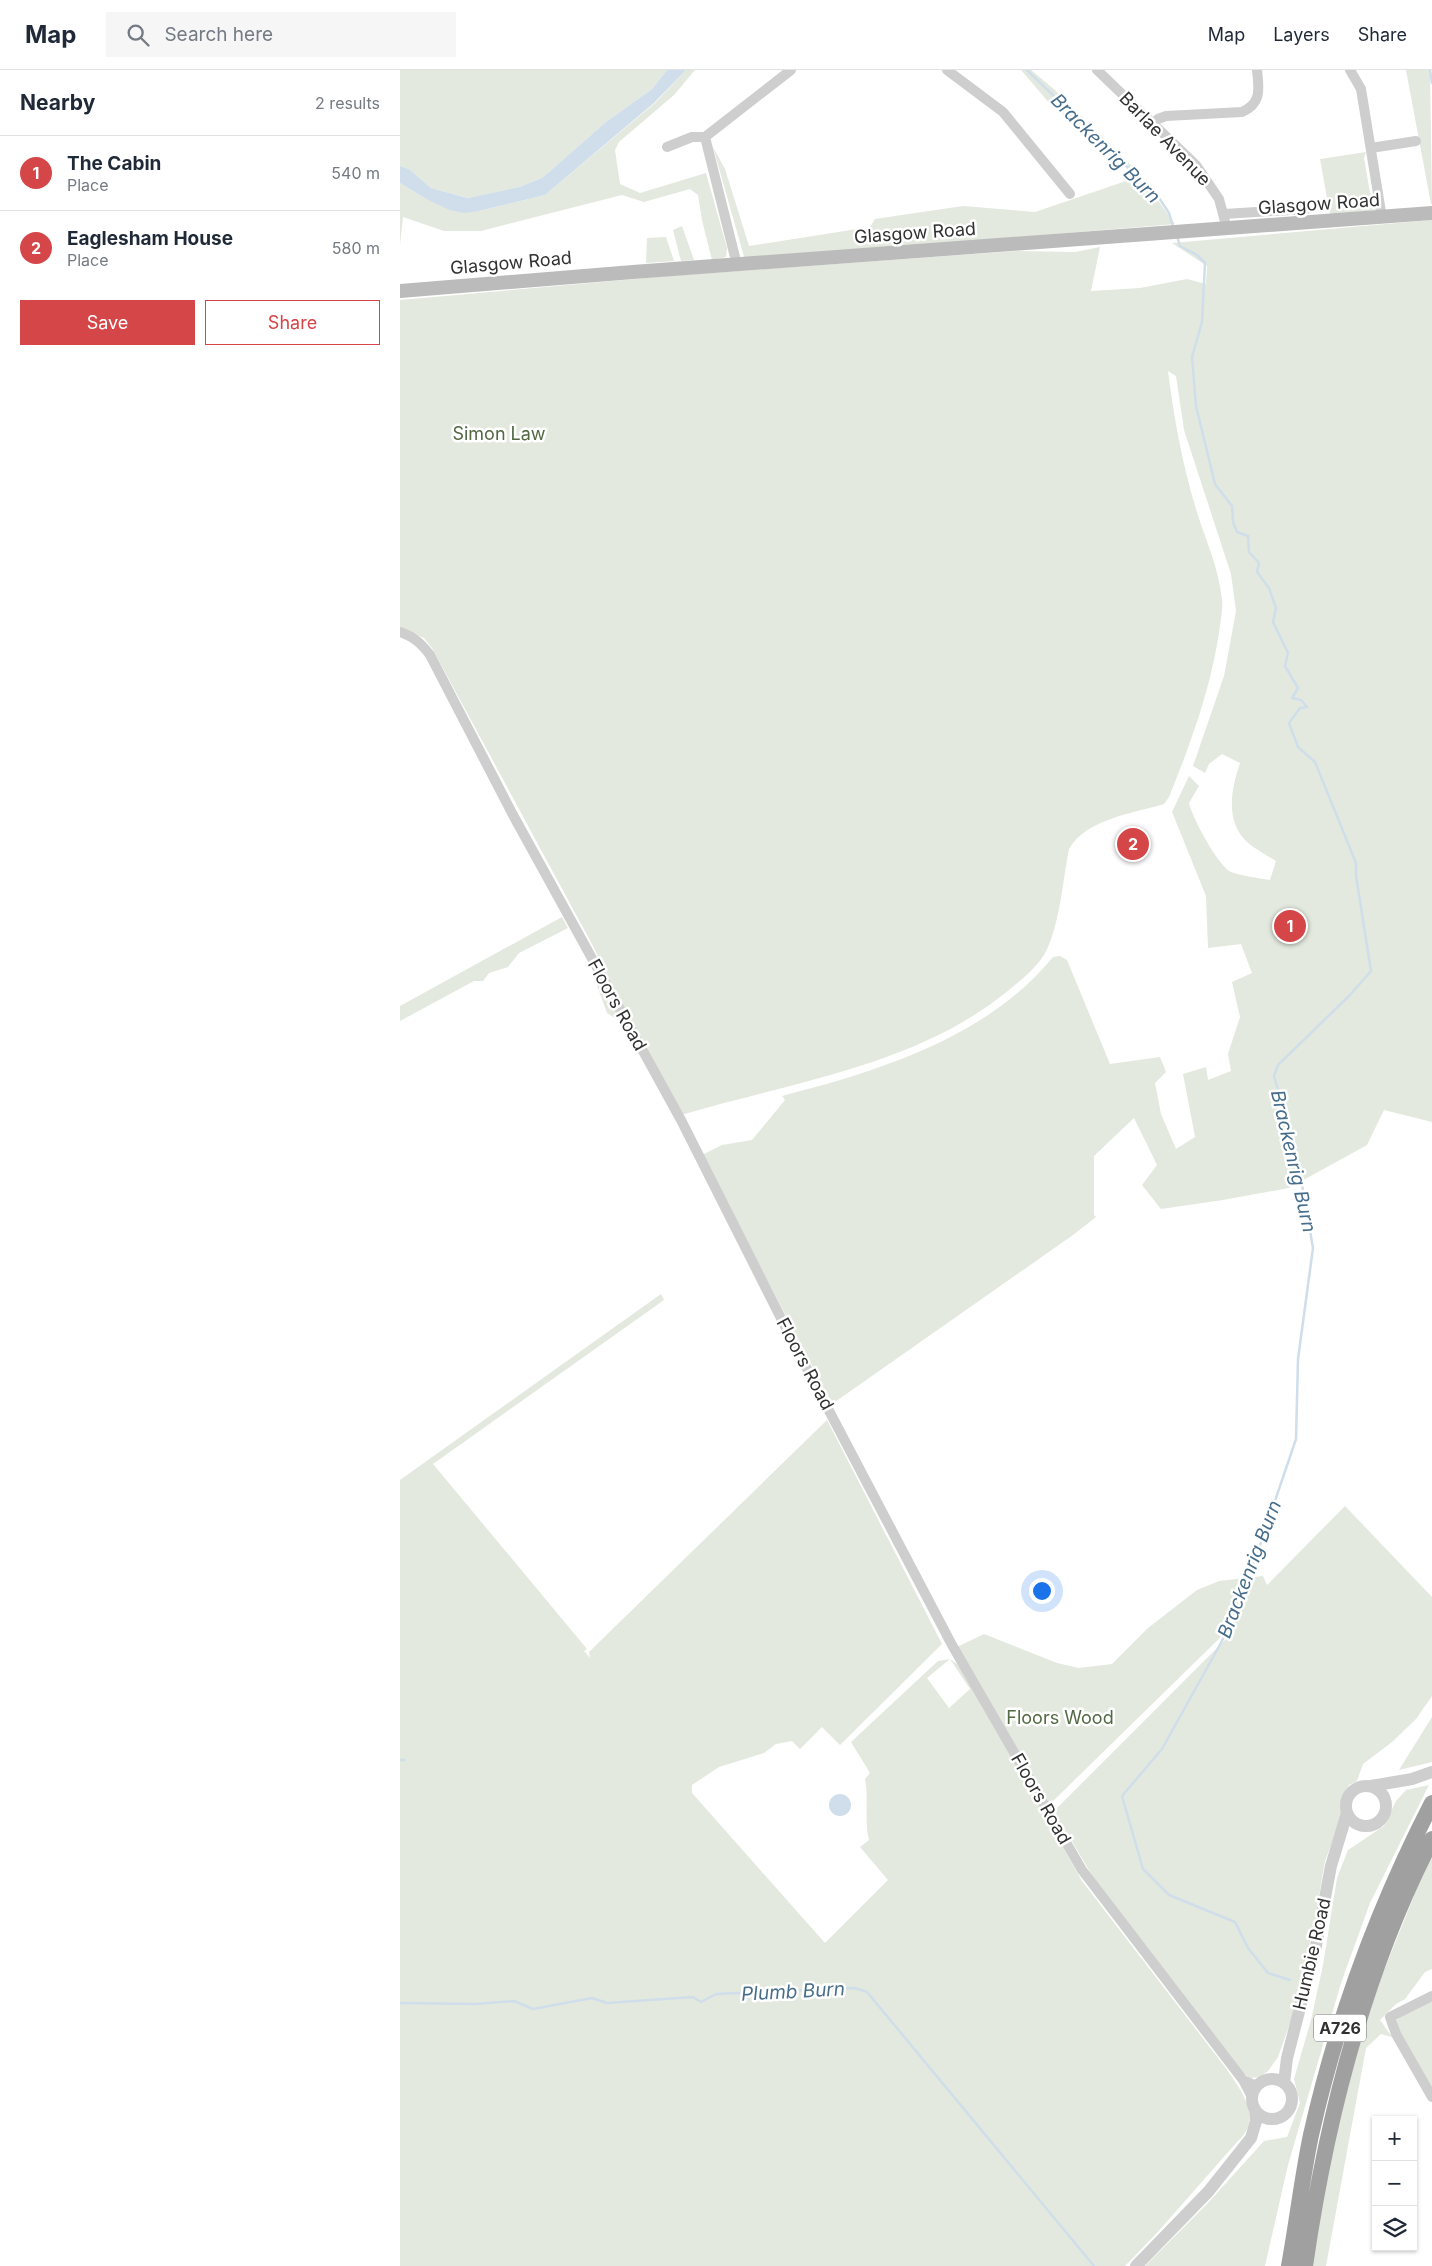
<!DOCTYPE html>
<meta charset="utf-8">
<style>
body{margin:0;font-family:Inter,sans-serif;background:#f6f6f7;color:#1f2937}
.controls{position:absolute;right:15px;bottom:15px;display:grid;overflow:hidden;border-radius:0px;box-shadow:0 1px 4px #0004}
.controls button{width:45px;height:45px;display:grid;place-items:center;padding:0;border:0;border-bottom:1px solid #e0e1e3;background:#fff;color:#1f2937;font:25px sans-serif}
.you{position:absolute;left:641px;top:1520px;width:18px;height:18px;margin:-12px;border:4px solid #fff;border-radius:50%;background:#1a73e8;box-shadow:0 0 0 8px #1a73e833}
.badge{display:grid;place-items:center;width:32px;height:32px;border-radius:50%;background:#d54648;color:#fff;font-size:16px;font-weight:700}
.pin{position:absolute;translate:-50% -50%;border:2px solid #fff;box-shadow:0 1px 5px #0006}
.list{margin:0;padding:0;list-style:none}
h2{display:flex;justify-content:space-between;align-items:center;height:65px;margin:0;padding:0 20px;font-size:21px}
h2 small{font-size:16px;font-weight:400;color:#747a83}
.list li{display:grid;grid-template-columns:32px 1fr auto;gap:15px;align-items:center;box-sizing:border-box;height:75px;padding:0 20px;border-top:1px solid #e0e1e3}
.list b{display:block;font-size:19px;white-space:nowrap}
.list p{margin:0;font-size:16px;white-space:nowrap;color:#747a83}
.list em{font-size:16px;font-style:normal;color:#747a83}
.actions{display:flex;gap:10px;padding:15px 20px}
.actions a{flex:1;padding:11px 0;border:1px solid #d54648;border-radius:0px;text-align:center;font-size:18px;color:#d54648}
.actions .main{background:#d54648;color:#fff}
.icon{flex:none;width:28px;height:28px;fill:none;stroke:currentColor;stroke-width:2;stroke-linecap:round;stroke-linejoin:round}
.map{position:relative;flex:none;width:1032px;height:2196px;overflow:hidden}
header{display:flex;align-items:center;gap:30px;box-sizing:border-box;height:70px;padding:0 25px;background:#fff;border-bottom:1px solid #e0e1e3}
header strong{font-size:24px}
nav{display:flex;gap:28px;margin-inline-start:auto;font-size:18px}
.search{width:350px;height:45px;background:#f6f6f7;display:flex;align-items:center;gap:12px;box-sizing:border-box;padding:0 18px;border-radius:0px;color:#747a83;font-size:19px}
main{display:flex}
aside{flex:1;background:#fff}
.map>svg:first-child{display:block}
</style>
<header>
<strong>Map</strong>
<div class="search"><svg class="icon" aria-label="search" viewBox="0 0 24 24"><circle cx="10" cy="10" r="6"/><path d="M15 15l6 6"/></svg>Search here</div>
<nav><a>Map</a><a>Layers</a><a>Share</a></nav>
</header>
<main>
<aside>
<h2>Nearby<small>2 results</small></h2>
<ul class="list">
<li><span class="badge">1</span><div><b>The Cabin</b><p>Place</p></div><em>540 m</em></li>
<li><span class="badge">2</span><div><b>Eaglesham House</b><p>Place</p></div><em>580 m</em></li>
</ul>
<div class="actions"><a class="main">Save</a><a>Share</a></div>
</aside>
<div class="map">
<svg width="1032" height="2196" viewBox="0 0 1032 2196">
<rect width="100%" height="100%" fill="#fff"/>
<path fill="#e3e9de" fill-rule="evenodd" d="M 0,0 L 267,0 L 252,19 L 206,52 L 142,108 L 119,117 L 69,128 L 31,118 L 9,99 L 0,96 Z
M 286,0 L 295,0 L 274,25 L 219,72 L 215,80 L 220,114 L 240,123 L 306,103 L 327,178 L 326,187 L 312,190 L 302,150 L 298,125 L 290,119 L 244,132 L 222,125 L 81,161 L 44,161 L 3,147 L 0,175 L 0,113 L 28,130 L 79,141 L 145,125 L 255,33 Z
M 621,0 L 631,0 L 655,20 L 735,99 L 775,154 L 345,190 L 313,77 L 325,99 L 349,176 L 470,157 L 475,149 L 563,136 L 635,142 L 729,110 L 730,101 L 725,95 L 710,87 L 690,66 L 651,35 Z
M 1006,0 L 1030,0 L 1032,134 L 1031,134 Z
M 966,82 L 964,88 L 970,123 L 974,126 L 975,140 L 930,145 L 920,89 Z
M 1032,150 L 1032,1052 L 984,1040 L 967,1075 L 889,1118 L 823,1130 L 761,1139 L 742,1115 L 757,1095 L 734,1048 L 694,1086 L 694,1145 L 696,1147 L 673,1165 L 432,1334 L 302,1085 L 322,1075 L 352,1070 L 385,1030 L 382,1026 C 479,1001 588,967 653,887 L 660,886 L 667,890 L 710,994 L 760,987 L 766,1002 L 755,1013 L 761,1044 L 776,1079 L 795,1067 L 783,1004 L 806,997 L 808,1010 L 831,1001 L 828,984 L 840,947 L 832,912 L 852,903 L 841,874 L 808,878 L 806,826 L 772,742 L 789,706 L 799,716 L 789,733 C 792,747 818,796 831,802 C 843,806 857,808 870,810 L 876,791 C 867,785 852,778 844,769 C 825,747 832,717 840,693 L 822,684 L 809,694 L 805,703 L 793,696 L 824,606 L 836,541 L 831,504 L 784,360 L 776,306 L 768,301 C 774,348 782,393 796,439 C 805,469 819,498 822,530 C 823,538 821,548 820,556 C 812,615 791,673 769,727 L 764,734 C 734,743 686,749 669,779 C 663,809 659,860 644,885 C 635,899 621,910 609,920 C 517,996 391,1012 281,1045 L 224,954 L 207,943 L 195,910 L 209,910 L 193,876 L 32,578 L 24,568 L 0,558 L 0,230 L 269,206 L 616,181 L 675,182 L 700,177 L 691,221 L 740,218 L 787,209 L 806,214 L 807,196 L 772,173 Z
M 282,156 L 294,190 L 281,191 L 273,160 Z
M 266,167 L 274,191 L 246,193 L 247,168 Z
M 162,847 L 168,858 L 119,883 L 108,897 L 89,903 L 83,911 L 74,911 L 0,951 L 0,936 Z
M 261,1224 L 264,1230 L 33,1394 L 187,1579 L 184,1581 L 190,1588 L 189,1582 L 427,1350 L 542,1574 L 440,1675 L 422,1657 L 400,1679 L 392,1671 L 376,1674 L 364,1683 L 319,1697 L 292,1715 L 292,1723 L 425,1873 L 488,1810 L 460,1777 L 469,1770 C 464,1750 469,1730 465,1709 L 470,1703 L 451,1672 L 538,1591 L 550,1589 L 561,1597 L 682,1811 L 825,1997 C 836,2013 857,2039 847,2059 C 845,2064 841,2068 837,2072 L 756,2164 L 725,2196 L 0,2196 L 0,1410 ZM 550,1589 L 570,1619 L 549,1638 L 527,1608 Z
M 945,1436 L 1032,1527 L 1032,1626 L 1016,1649 L 992,1672 L 963,1694 L 957,1711 L 949,1715 L 943,1725 L 941,1749 L 925,1791 L 914,1855 L 894,1942 L 878,1987 L 868,2001 L 860,2007 L 850,2008 L 840,2001 L 696,1812 L 654,1741 L 834,1561 L 832,1556 L 649,1735 L 557,1577 L 584,1564 L 657,1593 L 679,1598 L 712,1594 L 748,1558 L 797,1520 L 819,1511 L 863,1506 L 867,1515 Z
M 1032,1647 L 1032,1692 L 999,1700 Z
M 1029,1715 L 970,1833 L 941,1913 L 888,2095 L 865,2196 L 745,2196 L 807,2134 L 864,2071 L 887,2067 L 900,2033 L 894,2009 L 911,1950 L 923,1895 L 937,1808 L 948,1780 L 984,1756 L 996,1731 L 1006,1720 Z
M 1032,1781 L 1032,1899 L 1025,1902 L 1005,1929 L 996,1934 L 980,1950 L 992,1967 L 981,1964 L 966,1978 L 926,2196 L 911,2196 L 934,2063 L 975,1923 Z
M 1032,1930 L 1032,2024 L 998,1960 L 997,1950 L 1001,1944 Z"/>
<path fill="#cfdeea" d="M 267,0 L 286,0 L 254,33 L 145,125 L 79,141 L 64,143 L 50,140 L 28,130 L 0,113 L 0,96 L 9,99 L 31,118 L 68,128 L 119,117 L 142,108 L 206,52 L 252,19 Z
M429 1735a11 11 0 1 1 22 0a11 11 0 1 1-22 0Z"/>
<g fill="none" stroke-linecap="round" stroke-linejoin="round">
<path stroke="#cfdeea" stroke-width="2.5" d="M 627,0 L 759,128 L 769,143 L 773,156
M 1030,0 L 1032,13
M 777,166 L 780,176 L 797,185 L 805,193 L 802,252 L 792,287 L 796,336 L 815,414 L 832,436 L 833,452 L 837,462 L 848,466 L 849,482 L 859,493 L 857,502 L 869,518 L 876,538 L 873,552 L 888,583 L 885,596 L 898,618 L 892,628 L 901,630 L 907,637 L 900,638 L 889,653 L 898,677 L 915,692 L 956,793 L 956,806 L 971,901 L 950,925 L 878,995 L 874,1006 L 897,1086 L 913,1178 L 898,1289 L 896,1369 L 856,1487 L 822,1571 L 762,1679 L 722,1726 L 743,1799 L 769,1825 L 835,1852 L 848,1878 L 868,1903 L 890,1910
M 0,1690 L 4,1690
M 0,1933 L 76,1934 L 114,1931 L 133,1939 L 192,1928 L 207,1933 L 293,1927 L 301,1932 L 316,1924 L 455,1918 L 467,1922 L 694,2196"/>
<path stroke="#cecece" stroke-width="10" d="M 547,0 L 603,42 L 670,124
M 697,0 L 796,95 L 819,129 L 827,159
M 950,0 L 961,19 L 982,148
M 753,54 L 758,49 L 766,46 L 842,42 C 862,33 859,19 857,0
M 267,77 L 292,67 L 305,67
M 971,78 L 1016,71
M 824,144 L 907,139
M 337,195 L 305,67 L 391,0
M 0,562 C 14,567 21,573 30,585 L 113,745 L 281,1050 L 394,1274 L 552,1575 L 682,1800 L 843,2010 L 852,2027
M 1032,1926 L 990,1947 L 996,1964 L 1032,2027
M 843,2010 L 857,2016"/>
<path stroke="#cecece" stroke-width="12" d="M946 1736a20 20 0 1 1 40 0a20 20 0 1 1-40 0Z
M 971,1716 L 1012,1709 L 1032,1702
M852 2029a20 20 0 1 1 40 0a20 20 0 1 1-40 0Z
M 884,2013 L 887,1988 L 916,1876 L 931,1796 L 947,1743
M 736,2196 L 808,2122 L 851,2068 L 856,2051 L 855,2039"/>
<path stroke="#bbb" stroke-width="14" d="M 0,221 L 233,202 L 1032,143"/>
<path stroke="#a0a0a0" stroke-width="16" d="M 889,2196 C 897,2152 902,2108 911,2065 C 937,1949 978,1838 1032,1733
M 905,2196 C 926,2050 964,1901 1032,1769"/>
</g>
<g text-anchor="middle" stroke-width="5" stroke-linejoin="round" paint-order="stroke">
<rect fill="#fff" stroke="#6f6f6f" stroke-width="1" x="914" y="1944.5" width="52" height="27" rx="4"/>
<g font-size="16" font-weight="bold" fill="#313131">
<text x="940" y="1964">A726</text>
</g>
<g font-size="18" fill="#313131" stroke="#fff">
<text transform="translate(765 69) rotate(46)" y="6">Barlae Avenue</text>
<text transform="translate(919 134) rotate(-4)" y="6">Glasgow Road</text>
<text transform="translate(515 163) rotate(-4)" y="6">Glasgow Road</text>
<text transform="translate(111 193) rotate(-5)" y="6">Glasgow Road</text>
<text transform="translate(217 935) rotate(61)" y="6">Floors Road</text>
<text transform="translate(405 1294) rotate(62)" y="6">Floors Road</text>
<text transform="translate(641 1729) rotate(60)" y="6">Floors Road</text>
<text transform="translate(912 1884) rotate(-77)" y="6">Humbie Road</text>
</g>
<g font-size="18" fill="#526942" stroke="#fff">
<text x="99" y="370">Simon Law</text>
<text x="660" y="1654">Floors Wood</text>
</g>
<g font-size="19" font-style="italic" fill="#466d8c" stroke="#fff">
<text transform="translate(706 78) rotate(45)" y="7">Brackenrig Burn</text>
<text transform="translate(894 1091) rotate(77)" y="7">Brackenrig Burn</text>
<text transform="translate(849 1499) rotate(-69)" y="7">Brackenrig Burn</text>
<text transform="translate(393 1921) rotate(-3)" y="7">Plumb Burn</text>
</g>
</g>
</svg>
<div class="controls">
<button>+</button>
<button>−</button>
<button><svg class="icon" aria-label="layers" viewBox="0 0 24 24"><path d="M12 4l9 5-9 5-9-5zM3 14l9 5 9-5"/></svg></button>
</div>
<div class="you"></div>
<div class="pin badge" style="left:890px;top:856px">1</div>
<div class="pin badge" style="left:733px;top:774px">2</div>
</div>
</main>
